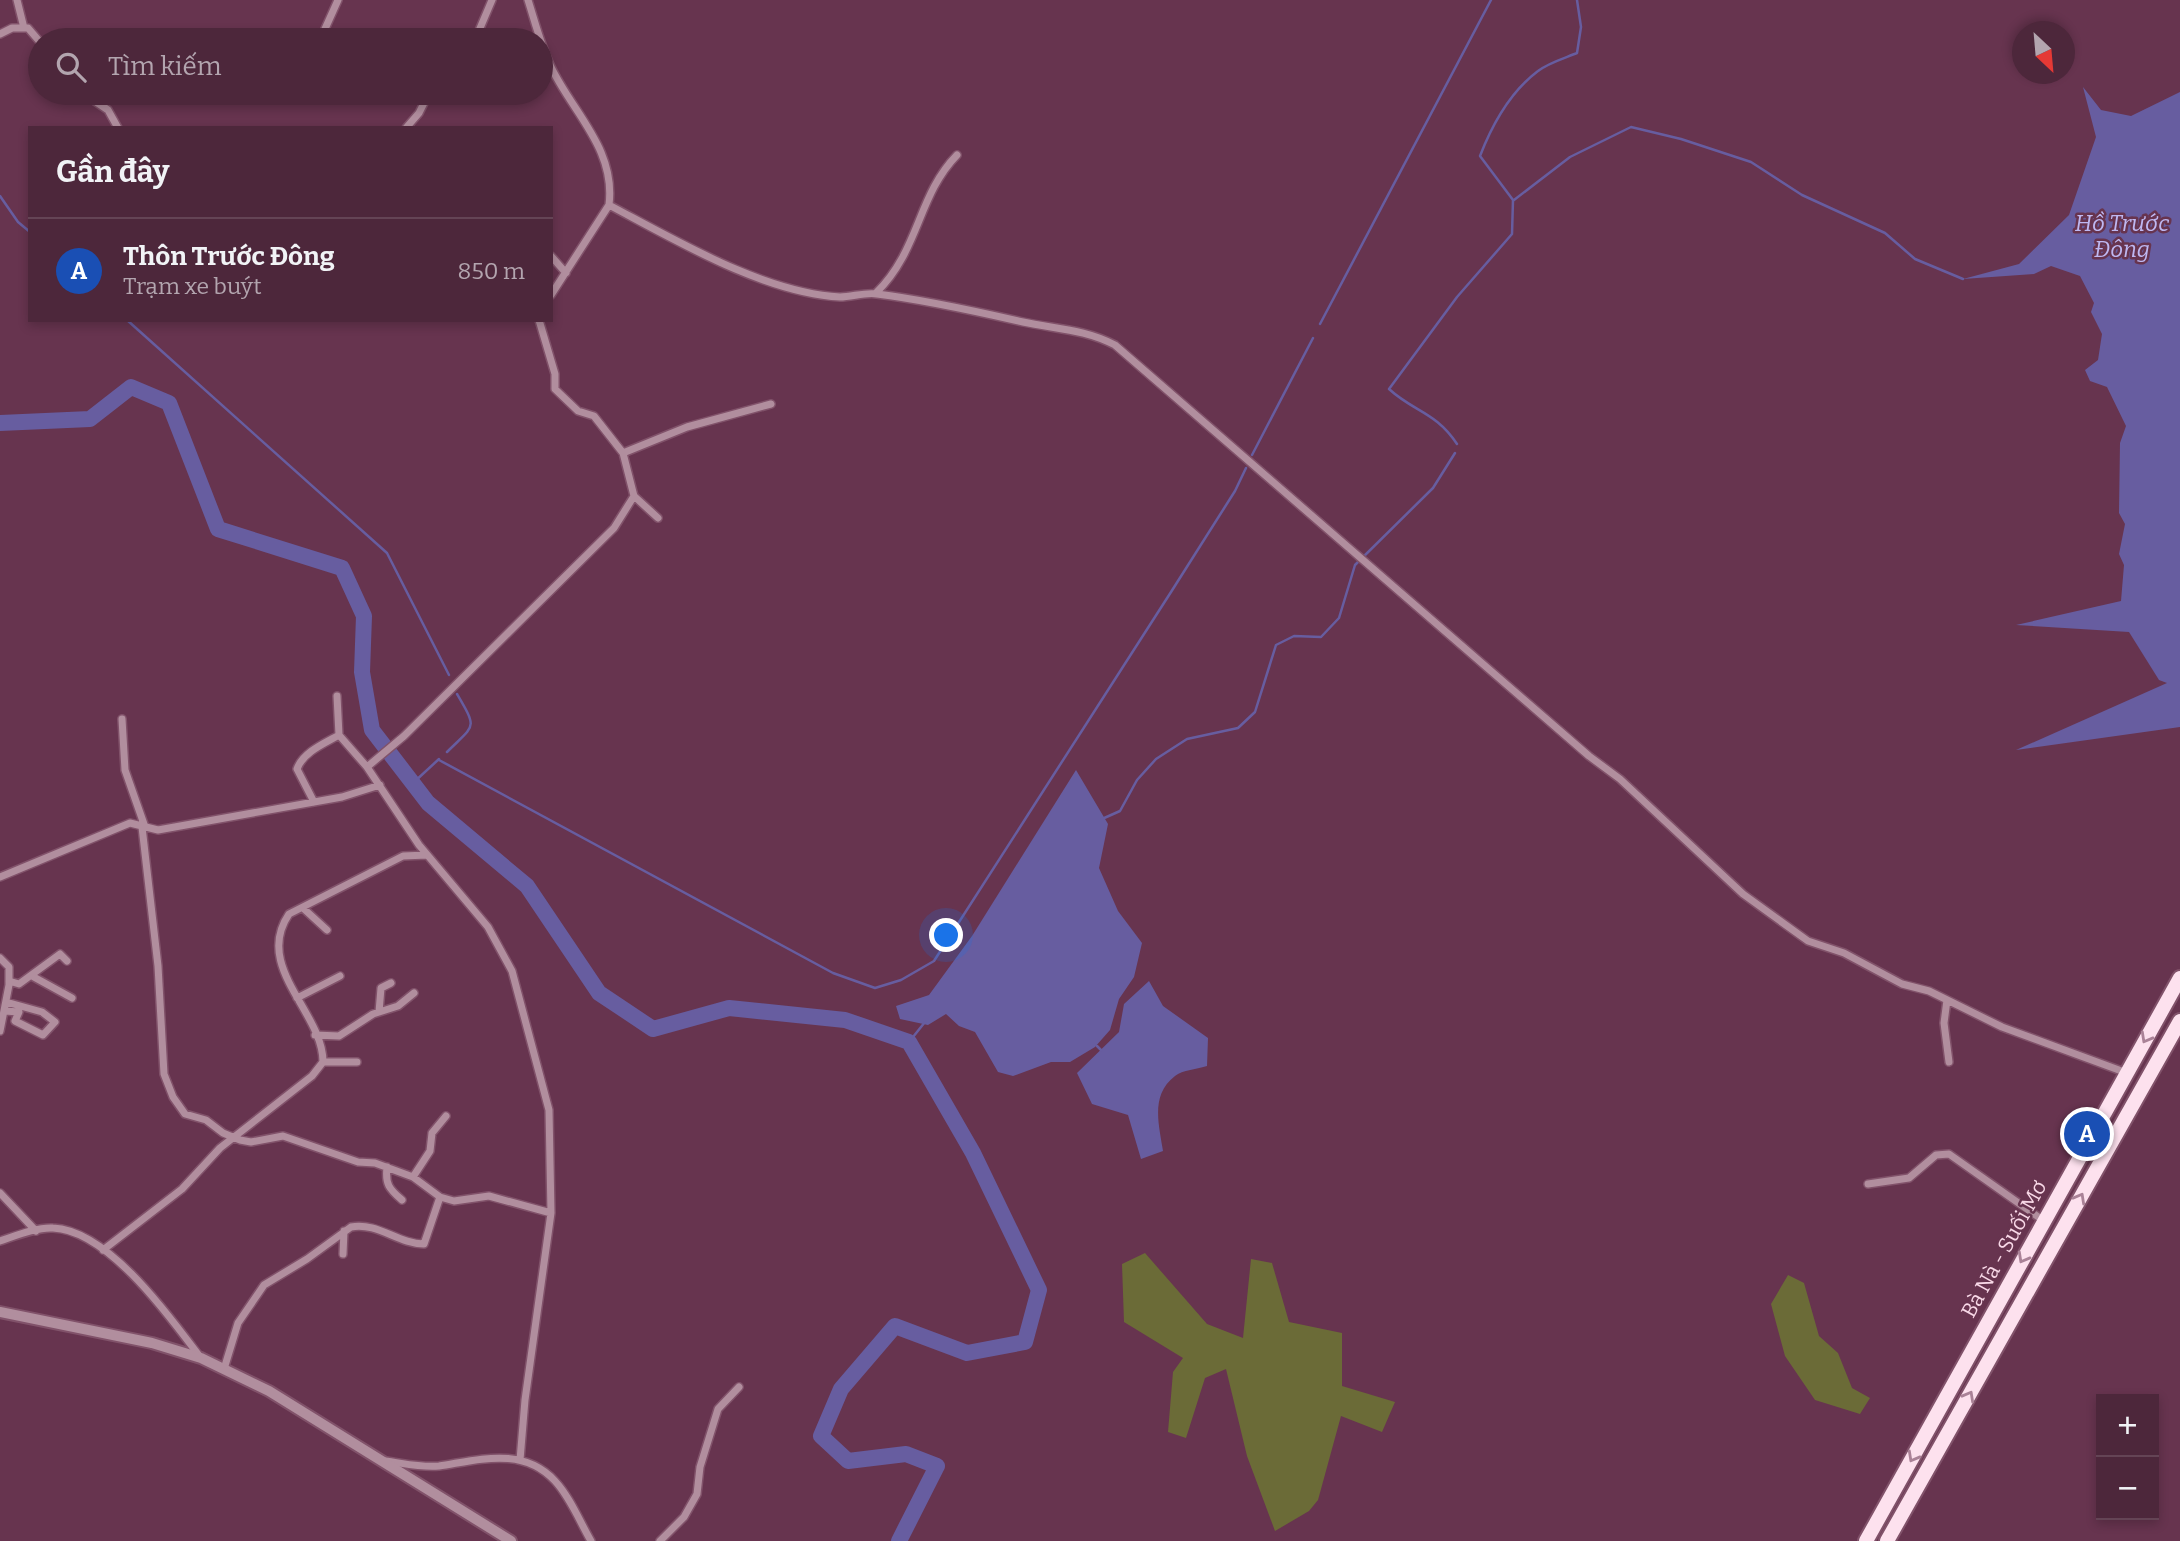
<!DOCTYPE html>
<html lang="vi">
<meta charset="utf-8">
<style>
body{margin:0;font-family:Bitter,serif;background:#573346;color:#f1f3f6}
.controls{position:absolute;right:21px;bottom:21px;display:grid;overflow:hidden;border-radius:0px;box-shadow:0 4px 10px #0003}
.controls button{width:63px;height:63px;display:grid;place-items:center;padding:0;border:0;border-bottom:2px solid #644455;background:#4d273b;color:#f1f3f6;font:35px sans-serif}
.compass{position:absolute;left:2012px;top:21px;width:63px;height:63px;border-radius:50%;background:#4d273b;box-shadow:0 4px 10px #0003;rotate:154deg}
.you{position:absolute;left:947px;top:936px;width:24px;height:24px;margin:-18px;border:5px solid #fff;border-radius:50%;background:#1a73e8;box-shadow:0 0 0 10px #1a73e833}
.badge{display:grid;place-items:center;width:46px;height:46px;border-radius:50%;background:#d6ab8b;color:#fff;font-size:23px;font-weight:700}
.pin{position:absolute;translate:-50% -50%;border:4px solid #fff;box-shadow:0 2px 7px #0006}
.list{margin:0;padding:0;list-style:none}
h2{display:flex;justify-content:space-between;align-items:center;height:91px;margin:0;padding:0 28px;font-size:30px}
h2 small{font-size:23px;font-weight:400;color:#b3a5af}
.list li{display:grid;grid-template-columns:46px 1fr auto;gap:21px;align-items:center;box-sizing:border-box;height:105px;padding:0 28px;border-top:2px solid #644455}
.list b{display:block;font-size:26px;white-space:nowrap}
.list p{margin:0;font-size:23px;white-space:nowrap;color:#b3a5af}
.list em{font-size:23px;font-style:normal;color:#b3a5af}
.icon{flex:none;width:38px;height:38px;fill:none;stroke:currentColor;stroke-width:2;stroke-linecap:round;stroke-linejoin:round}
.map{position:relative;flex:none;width:2180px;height:1541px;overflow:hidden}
.search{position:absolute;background:#4d273b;box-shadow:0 4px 10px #0003;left:28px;top:28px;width:525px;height:77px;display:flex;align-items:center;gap:18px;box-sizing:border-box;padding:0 24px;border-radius:38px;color:#b3a5af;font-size:26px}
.panel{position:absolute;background:#4d273b;box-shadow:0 4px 10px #0003;left:28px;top:126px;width:525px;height:196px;border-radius:0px}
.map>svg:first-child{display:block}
</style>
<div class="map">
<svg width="2180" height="1541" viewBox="0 0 2180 1541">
<rect width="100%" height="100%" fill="#67344f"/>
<path fill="#6b6b37" d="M 1145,1253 L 1207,1324 L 1243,1338 L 1251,1259 L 1272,1263 L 1289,1322 L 1342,1333 L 1342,1386 L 1395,1402 L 1382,1432 L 1341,1416 L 1318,1500 L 1309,1511 L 1275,1531 L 1247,1456 L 1226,1369 L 1205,1378 L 1186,1438 L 1168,1432 L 1173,1372 L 1183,1358 L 1124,1322 L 1122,1264 Z
M 1788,1275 L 1804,1283 L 1819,1336 L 1838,1353 L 1852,1388 L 1870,1398 L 1860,1414 L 1815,1400 L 1785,1356 L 1771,1304 Z"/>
<path fill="#675da0" d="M 2083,87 L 2101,110 L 2131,116 L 2180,92 L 2180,727 L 2016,750 L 2167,683 L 2159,680 L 2129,632 L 2016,625 L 2121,601 L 2124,565 L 2119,554 L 2125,524 L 2119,513 L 2120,443 L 2126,426 L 2107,387 L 2090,381 L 2085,370 L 2098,360 L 2102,334 L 2091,312 L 2094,303 L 2080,276 L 2051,266 L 2034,274 L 1963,279 L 2019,264 L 2069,215 L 2096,137 Z
M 1076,770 L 1108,824 L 1099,868 L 1118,911 L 1142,943 L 1134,977 L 1119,999 L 1110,1030 L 1095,1047 L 1070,1062 L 1051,1062 L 1013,1076 L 998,1072 L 975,1032 L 959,1026 L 946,1014 L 928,1025 L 900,1019 L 896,1006 L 929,995 L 972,936 Z
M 1149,981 L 1163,1006 L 1208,1038 L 1207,1066 C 1198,1069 1182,1070 1175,1076 C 1150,1095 1159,1125 1163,1151 L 1141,1159 L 1128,1115 L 1092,1104 L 1077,1073 L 1119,1032 L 1124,1004 Z"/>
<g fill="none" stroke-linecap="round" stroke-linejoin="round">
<path stroke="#675da0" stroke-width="2.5" d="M 0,196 L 18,222 L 30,232
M 1514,200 L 1570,157 L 1631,127 L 1681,139 L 1751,162 L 1802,195 L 1885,233 L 1915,259 L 1963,279
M 127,320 L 387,553 L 449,675
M 1320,324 L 1491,0
M 1457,444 C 1436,412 1414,412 1389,389 L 1457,297 L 1512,234 L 1513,200 L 1480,156 C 1492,125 1510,92 1538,71 C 1548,63 1565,58 1577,53 L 1581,27 L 1577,0
M 1252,455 L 1313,338
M 447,752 C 475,724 478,730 457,694
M 439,760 L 833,973 L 875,988 L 901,980 L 934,961 L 1171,592 L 1235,491 L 1246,468
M 413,783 L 439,759
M 1102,819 L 1120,811 L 1137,780 L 1156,759 L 1187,739 L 1238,728 L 1255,712 L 1276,645 L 1294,636 L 1321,637 L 1339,618 L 1355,565 L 1433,488 L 1455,453
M 909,1042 L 925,1022
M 1097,1046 L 1101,1050"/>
<path stroke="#675da0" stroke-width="16" d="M 0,423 L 90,419 L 131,387 L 169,403 L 218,529 L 342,568 L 364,616 L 362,672 L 372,730 L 428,803 L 527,886 L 599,993 L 653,1029 L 729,1008 L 845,1020 L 909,1042 L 973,1153 L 1039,1290 L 1025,1342 L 967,1353 L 895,1326 L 841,1389 L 821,1436 L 848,1461 L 906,1454 L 937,1466 L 899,1541"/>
<g stroke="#81526a" stroke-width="10">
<path id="minor" d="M 17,0 L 24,28
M 528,0 C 535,22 541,46 551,67 C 573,113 616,149 609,205 L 551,295
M 0,34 L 12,28 L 28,28 L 40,42
M 320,40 L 338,0
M 475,40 L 492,0
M 83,93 L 108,110 L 118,128
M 406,128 L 419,113 L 429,93
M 609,205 C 675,240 764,293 840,297 C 852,297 865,292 877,294 C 926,300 975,311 1023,322 C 1055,329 1085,329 1115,345 L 1589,756 L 1620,779 L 1743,894 L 1808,941 L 1844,953 L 1902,984 L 1929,991 L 2002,1027 L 2127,1073
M 551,256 L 566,273
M 876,293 C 920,250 917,196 957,155
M 623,453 L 687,427 L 771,404
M 634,496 L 658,518
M 337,696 L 339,735
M 122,719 L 125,770 L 145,827
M 314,802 L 297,769 C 303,752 325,743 339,735 L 367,767
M 142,827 L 158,966 L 164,1074 L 173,1097 L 185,1114 L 206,1120 L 223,1133 L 240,1140 L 251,1142 L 283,1136 L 358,1162 L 375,1163 L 413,1177 L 440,1197 L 454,1201 L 489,1196 L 551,1213
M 0,877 L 130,823 L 158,830 L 342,797 L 380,785
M 303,908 L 327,930
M 0,958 L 9,967 L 9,985 L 0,1031
M 32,976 L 72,998
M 9,981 L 19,984 L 60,954 L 67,961
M 297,998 L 340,976
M 1947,1000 L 1944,1023 L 1949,1062
M 5,1011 L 19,1012 L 15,1021 L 43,1035 L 55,1022 L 42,1012 L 6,1002
M 379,1012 L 381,988 L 391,983
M 315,1035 L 339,1036 L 373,1014 L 398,1006 L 414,993
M 323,1062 L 357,1062
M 387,1167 C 385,1184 389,1189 402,1200
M 413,1177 L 430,1151 L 432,1133 L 446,1116
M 1868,1184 L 1909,1178 L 1936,1155 L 1949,1154 L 2044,1221
M 0,1193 L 36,1231
M 0,1241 C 15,1236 37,1227 53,1228 C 108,1230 170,1317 200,1357
M 103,1250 L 182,1189 L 220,1148 L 312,1076 L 323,1062 C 323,1012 253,967 289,914 L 403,856 L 427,855
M 343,1254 L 344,1231
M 224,1369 L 238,1323 L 264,1285 L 307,1259 L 351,1227 C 378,1222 398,1244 424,1244 L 440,1197
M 520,1460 L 525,1400 L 551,1213 L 549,1110 L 512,971 L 488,927 L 419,845 L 367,767 L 404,736 L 614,528 L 634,496 L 623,453 L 594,416 L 578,411 L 555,389 L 555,374 L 539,320
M 385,1461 C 402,1463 422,1468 439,1466 C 479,1460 523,1446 555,1481 C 570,1497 580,1522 591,1541
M 660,1541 L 684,1517 L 697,1494 L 700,1467 L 718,1409 L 739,1387"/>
</g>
<g stroke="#81526a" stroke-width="14">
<path id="tertiary" d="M 0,1312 L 152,1343 L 201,1358 L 269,1391 L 511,1541"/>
</g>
<g stroke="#81526a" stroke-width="18">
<path id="primary" d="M 1866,1541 L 2180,978
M 1887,1541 L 2180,1021"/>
</g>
<use href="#minor" stroke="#b18e9e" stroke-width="7"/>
<use href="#tertiary" stroke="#b18e9e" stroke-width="10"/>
<use href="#primary" stroke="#fde1ee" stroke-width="14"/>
</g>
<defs><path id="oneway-chevron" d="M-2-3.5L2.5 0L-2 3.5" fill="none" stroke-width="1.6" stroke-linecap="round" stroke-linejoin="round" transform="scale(1.75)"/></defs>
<g stroke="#aa8297">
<use href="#oneway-chevron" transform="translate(2146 1038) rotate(119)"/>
<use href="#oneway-chevron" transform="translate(2080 1198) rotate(-61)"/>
<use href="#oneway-chevron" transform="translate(2023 1258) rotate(119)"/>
<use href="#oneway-chevron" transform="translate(1969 1396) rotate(-61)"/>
<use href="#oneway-chevron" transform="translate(1913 1457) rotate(119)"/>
</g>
<g text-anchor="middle" stroke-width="5" stroke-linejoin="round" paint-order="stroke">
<g font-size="21" fill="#f8d8e7" stroke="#67344f">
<text transform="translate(2004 1249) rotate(-61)" y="7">Bà Nà - Suối Mơ</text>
</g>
<g font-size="23" font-style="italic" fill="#beb8f2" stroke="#67344f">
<text x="2122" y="231">Hồ Trước<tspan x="2122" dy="26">Đông</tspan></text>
</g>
</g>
</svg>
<div class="controls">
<button>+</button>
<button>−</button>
</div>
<svg class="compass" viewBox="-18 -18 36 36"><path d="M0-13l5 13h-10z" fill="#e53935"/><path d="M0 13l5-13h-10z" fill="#b3a5af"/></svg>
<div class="you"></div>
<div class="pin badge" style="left:2087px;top:1134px;background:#1a4fb4">A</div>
<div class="search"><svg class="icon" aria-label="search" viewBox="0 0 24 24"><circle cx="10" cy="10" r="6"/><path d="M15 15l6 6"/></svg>Tìm kiếm</div>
<section class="panel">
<h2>Gần đây<small></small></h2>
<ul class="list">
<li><span class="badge" style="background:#1a4fb4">A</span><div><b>Thôn Trước Đông</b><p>Trạm xe buýt</p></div><em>850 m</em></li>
</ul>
</section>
</div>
